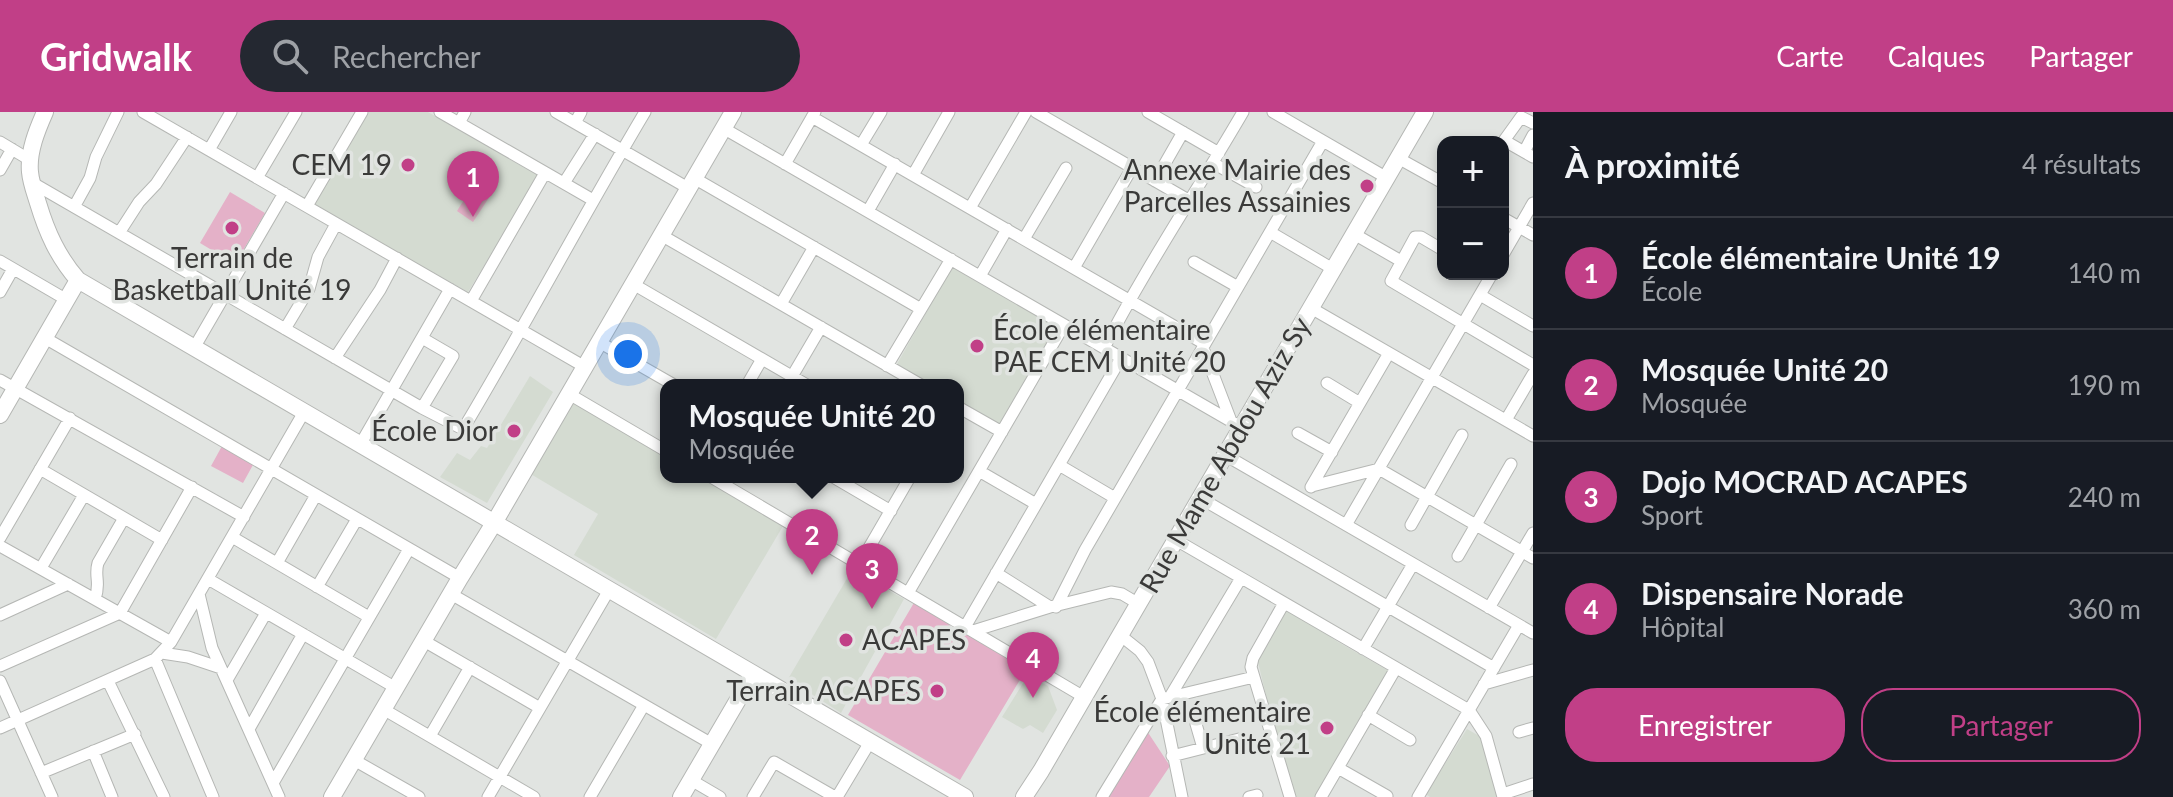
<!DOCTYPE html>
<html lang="fr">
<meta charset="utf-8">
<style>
body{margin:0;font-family:Lato,sans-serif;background:#242831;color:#f1f3f6}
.controls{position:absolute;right:24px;top:24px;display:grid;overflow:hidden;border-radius:16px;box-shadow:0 4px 12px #0003}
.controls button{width:72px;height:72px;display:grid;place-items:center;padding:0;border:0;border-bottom:2px solid #363941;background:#171b24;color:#f1f3f6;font:40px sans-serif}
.you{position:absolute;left:628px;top:242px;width:28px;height:28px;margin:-20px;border:6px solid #fff;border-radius:50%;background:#1a73e8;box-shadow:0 0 0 12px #1a73e833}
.badge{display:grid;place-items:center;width:52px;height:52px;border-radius:50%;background:#c13f87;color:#fff;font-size:26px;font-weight:700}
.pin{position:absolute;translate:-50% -66px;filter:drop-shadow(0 2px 4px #0008)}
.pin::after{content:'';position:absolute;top:42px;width:28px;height:24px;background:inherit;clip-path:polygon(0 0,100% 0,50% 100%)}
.popup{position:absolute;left:660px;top:267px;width:304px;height:104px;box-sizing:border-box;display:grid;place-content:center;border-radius:16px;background:#171b24;filter:drop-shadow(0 2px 6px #0005);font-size:26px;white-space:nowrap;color:#9ea1a6}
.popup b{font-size:30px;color:#f1f3f6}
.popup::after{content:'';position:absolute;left:50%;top:100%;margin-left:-16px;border:16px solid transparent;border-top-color:#171b24}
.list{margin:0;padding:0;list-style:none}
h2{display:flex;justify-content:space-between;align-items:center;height:104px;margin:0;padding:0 32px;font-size:34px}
h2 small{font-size:26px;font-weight:400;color:#9ea1a6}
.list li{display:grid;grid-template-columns:52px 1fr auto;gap:24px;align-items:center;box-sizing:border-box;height:112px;padding:0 32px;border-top:2px solid #363941}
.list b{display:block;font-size:30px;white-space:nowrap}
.list p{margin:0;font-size:26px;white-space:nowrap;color:#9ea1a6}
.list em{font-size:26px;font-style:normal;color:#9ea1a6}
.actions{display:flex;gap:16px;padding:24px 32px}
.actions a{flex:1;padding:18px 0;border:2px solid #c13f87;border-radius:32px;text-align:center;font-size:28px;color:#c13f87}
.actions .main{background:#c13f87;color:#fff}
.icon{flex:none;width:44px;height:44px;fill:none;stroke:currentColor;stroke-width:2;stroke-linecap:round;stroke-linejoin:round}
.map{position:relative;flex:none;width:1533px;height:685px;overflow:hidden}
header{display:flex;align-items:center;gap:48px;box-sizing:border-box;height:112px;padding:0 40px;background:#c13f87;color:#fff}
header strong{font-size:38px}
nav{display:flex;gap:44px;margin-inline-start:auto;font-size:28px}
.search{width:560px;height:72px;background:#242831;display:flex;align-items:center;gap:20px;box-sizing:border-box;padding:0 28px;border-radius:44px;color:#9ea1a6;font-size:30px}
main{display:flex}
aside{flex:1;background:#171b24}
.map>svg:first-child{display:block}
</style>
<header>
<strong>Gridwalk</strong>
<div class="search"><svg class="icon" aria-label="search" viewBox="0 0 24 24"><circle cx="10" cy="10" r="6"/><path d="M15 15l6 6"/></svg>Rechercher</div>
<nav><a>Carte</a><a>Calques</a><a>Partager</a></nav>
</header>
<main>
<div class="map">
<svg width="1533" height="685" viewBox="0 0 1533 685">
<rect width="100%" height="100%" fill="#e1e4e1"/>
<path fill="#d4dbd1" d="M 369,0 L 428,0 L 539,64 L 468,180 L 313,93 Z
M 952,155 L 1058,215 L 1001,313 L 958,288 L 958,273 L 932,273 L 897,252 Z
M 530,264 L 553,280 L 487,391 L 440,365 L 457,341 L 470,348 L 481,334 L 487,336 Z
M 571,290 L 666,345 L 666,365 L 699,365 L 783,414 L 716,527 L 574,443 L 598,402 L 529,361 Z
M 852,458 L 904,487 L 841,601 L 788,567 Z
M 1286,494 L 1338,530 L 1389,559 L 1316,685 L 1294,685 L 1281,635 L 1276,625 L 1257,546 Z
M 1028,563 L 1048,574 L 1057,598 L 1043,621 L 1030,613 L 1023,617 L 1002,605 Z
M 1467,617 L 1481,625 L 1498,685 L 1430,685 L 1426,682 Z"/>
<path fill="#e4b1c8" d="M 479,64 L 496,75 L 473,110 L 457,99 Z
M 230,80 L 265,101 L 235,152 L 200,131 Z
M 222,334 L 254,351 L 243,371 L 211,354 Z
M 915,489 L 1027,556 L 960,668 L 848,603 Z
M 1147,619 L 1170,654 L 1149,685 L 1106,685 Z"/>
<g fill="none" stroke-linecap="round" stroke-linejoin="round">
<g stroke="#b5b7b4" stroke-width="13">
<path id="street" d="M 143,0 L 585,255
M 440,0 L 593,88
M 556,0 L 688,76
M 1036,0 L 1190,89
M 1148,0 L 1219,41
M 1273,0 L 1387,66
M 812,5 L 1205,232
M 459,11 L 465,0
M 575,11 L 581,0
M 723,16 L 1241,315
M 1505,29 L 1533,45
M 0,30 L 30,48
M 1503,30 L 1521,5 L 1533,11
M 861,33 L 881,0
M 209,38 L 231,0
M 1524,40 L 1533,23
M 1398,46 L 1443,71
M 1213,51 L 1256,75
M 785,52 L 815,0
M 0,58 L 12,37
M 913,63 L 949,0
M 257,66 L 296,0
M 694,66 L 921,197
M 1155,69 L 1183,20
M 31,70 L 422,296 L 461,316 L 465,314 C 527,210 583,104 645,0
M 564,71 L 595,22
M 307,94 L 362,0
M 74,95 L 90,66 L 96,45 L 118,0
M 970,96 L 1026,0
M 868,99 L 895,52
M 1503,106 L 1533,123
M 1270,120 L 1333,157
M 119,121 L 139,90 L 156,72 L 187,25
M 1354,122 L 1401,149
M 661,123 L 921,273
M 1024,127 L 1066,56
M 1443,138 L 1421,125 L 1415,125 L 1391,169 L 1533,253
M 1503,143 L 1533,91
M 0,149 L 67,188
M 1194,150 L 1238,175
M 1074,156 L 1132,56
M 980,164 L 1007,117
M 633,172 L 807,273
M 0,180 L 13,157
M 1480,183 L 1533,214
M 471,189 L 545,61
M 781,192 L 814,135
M 1311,196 L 1533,324
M 285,217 L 309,177 L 318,145 L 336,112
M 45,226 L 460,466
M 422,226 L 453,244 L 422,296
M 599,230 L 674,273
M 194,236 L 284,81
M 1104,236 C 1146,155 1197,79 1243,0
M 1203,236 L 1231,309
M 335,246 L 380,178 L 397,146
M 887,254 L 951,147
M 0,268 L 244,405
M 1327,271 L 1360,291
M 747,273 L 762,247
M 787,273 L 821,215
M 569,282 L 666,339
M 958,295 L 1002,320
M 1506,308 L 1533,262
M 1298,321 L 1332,340
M 360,333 L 450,177
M 1225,343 L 1533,521
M 1059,353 L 1115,386
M 40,357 L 162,428
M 979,359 L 1036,392
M 711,365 L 1084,585
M 833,365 L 891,399
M 1312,374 L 1379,357 L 1533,446
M 1311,375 L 1389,241
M 1200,386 L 1494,556
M 1346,413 L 1492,162
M 1411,413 L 1462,323
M 232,425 L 369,505
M 0,426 L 70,306
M 1176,428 L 1469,598 L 1486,624 L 1503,685
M 0,434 L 171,530
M 1458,444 L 1511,352
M 277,451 L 316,383
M 859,453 L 910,365
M 41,456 L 84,383
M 996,461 L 1050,495
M 208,467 L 396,576
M 317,475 L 357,407
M 908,481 L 1064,213
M 199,482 L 212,536 L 279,685
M 451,482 L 712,632
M 95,487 C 101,471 94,464 98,451 L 124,406
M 1284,491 L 1253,546 L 1251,555 L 1290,685
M 1056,495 L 1085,438 L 1323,29
M 1489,496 L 1533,421
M 0,503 L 68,472
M 965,515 L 1121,246
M 973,519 L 1050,495 L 1111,480 L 1122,482 L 1139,492
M 1120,523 L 1140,539 L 1148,550 L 1162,587 L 1182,685
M 424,529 L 540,596
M 1363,537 L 1413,452
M 162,541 L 188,545 L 221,556
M 155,547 L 213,685
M 0,554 L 120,501 L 192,375
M 227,568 L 266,501
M 0,569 L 52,685
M 108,569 L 164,685
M 1484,572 L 1533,558
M 1171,583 L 1241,466
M 383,597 L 534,685
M 1368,603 L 1410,628
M 1196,612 L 1203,636
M 0,616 L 155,547 L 171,530 L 304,300
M 249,617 L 303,522
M 1519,620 L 1533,616
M 430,624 L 470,555
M 93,639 L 112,685
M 1172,644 L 1243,626
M 354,648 L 419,685
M 1338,656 L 1387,684
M 41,661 L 135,622
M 691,668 L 720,685
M 273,671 L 409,437
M 1503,682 L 1533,672
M 488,685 L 609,478
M 590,685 L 644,593
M 753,685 L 774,650 L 835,685
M 837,685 L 870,630
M 1102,685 L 1162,587 L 1254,565
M 1249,685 L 1257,683
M 1321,685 L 1396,556
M 1418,685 L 1519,513"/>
</g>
<g stroke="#b5b7b4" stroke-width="18">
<path id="secondary" d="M 45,0 C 37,18 28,40 30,60 C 31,71 35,81 38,91 C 47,121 58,145 78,168 L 965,685
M 0,303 L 78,168
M 332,685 L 460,466 L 494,411 L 733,0
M 681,685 L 753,562
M 1024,685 L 1041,659 L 1425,0"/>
</g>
<use href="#street" stroke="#fff" stroke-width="11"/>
<use href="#secondary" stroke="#fff" stroke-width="16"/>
</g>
<g fill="#c13f87" stroke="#e1e4e1" stroke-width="3">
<circle cx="408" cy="53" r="8"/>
<circle cx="1367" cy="74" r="8"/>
<circle cx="232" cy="116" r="8"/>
<circle cx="977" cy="234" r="8"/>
<circle cx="514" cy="319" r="8"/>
<circle cx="846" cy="528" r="8"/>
<circle cx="937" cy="579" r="8"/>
<circle cx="1327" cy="616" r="8"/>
</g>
<g text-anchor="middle" stroke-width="7" stroke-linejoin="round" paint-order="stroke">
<g font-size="28" fill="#3a3a39" stroke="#e1e4e1" text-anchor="end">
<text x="392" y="63">CEM 19</text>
<text x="1351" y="68">Annexe Mairie des<tspan x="1351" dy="32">Parcelles Assainies</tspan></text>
<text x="232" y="156" text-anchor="middle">Terrain de<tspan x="232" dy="32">Basketball Unité 19</tspan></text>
<text x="993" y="228" text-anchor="start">École élémentaire<tspan x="993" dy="32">PAE CEM Unité 20</tspan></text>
<text x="498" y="329">École Dior</text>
<text x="862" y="538" text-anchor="start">ACAPES</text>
<text x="921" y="589">Terrain ACAPES</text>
<text x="1311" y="610">École élémentaire<tspan x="1311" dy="32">Unité 21</tspan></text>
</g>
<g font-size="28" fill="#3a3a39" stroke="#e1e4e1">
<text transform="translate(1225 343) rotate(-60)" y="10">Rue Mame Abdou Aziz Sy</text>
</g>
</g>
</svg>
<div class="controls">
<button>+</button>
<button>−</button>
</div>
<div class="you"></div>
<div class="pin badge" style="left:473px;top:105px">1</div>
<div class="pin badge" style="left:812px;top:463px">2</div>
<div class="popup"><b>Mosquée Unité 20</b>Mosquée</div>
<div class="pin badge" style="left:872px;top:497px">3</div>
<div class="pin badge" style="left:1033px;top:586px">4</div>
</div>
<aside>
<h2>À proximité<small>4 résultats</small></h2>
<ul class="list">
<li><span class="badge">1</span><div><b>École élémentaire Unité 19</b><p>École</p></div><em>140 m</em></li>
<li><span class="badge">2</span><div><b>Mosquée Unité 20</b><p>Mosquée</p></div><em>190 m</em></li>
<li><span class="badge">3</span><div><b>Dojo MOCRAD ACAPES</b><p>Sport</p></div><em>240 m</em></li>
<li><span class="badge">4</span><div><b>Dispensaire Norade</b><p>Hôpital</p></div><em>360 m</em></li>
</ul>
<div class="actions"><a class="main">Enregistrer</a><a>Partager</a></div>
</aside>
</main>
